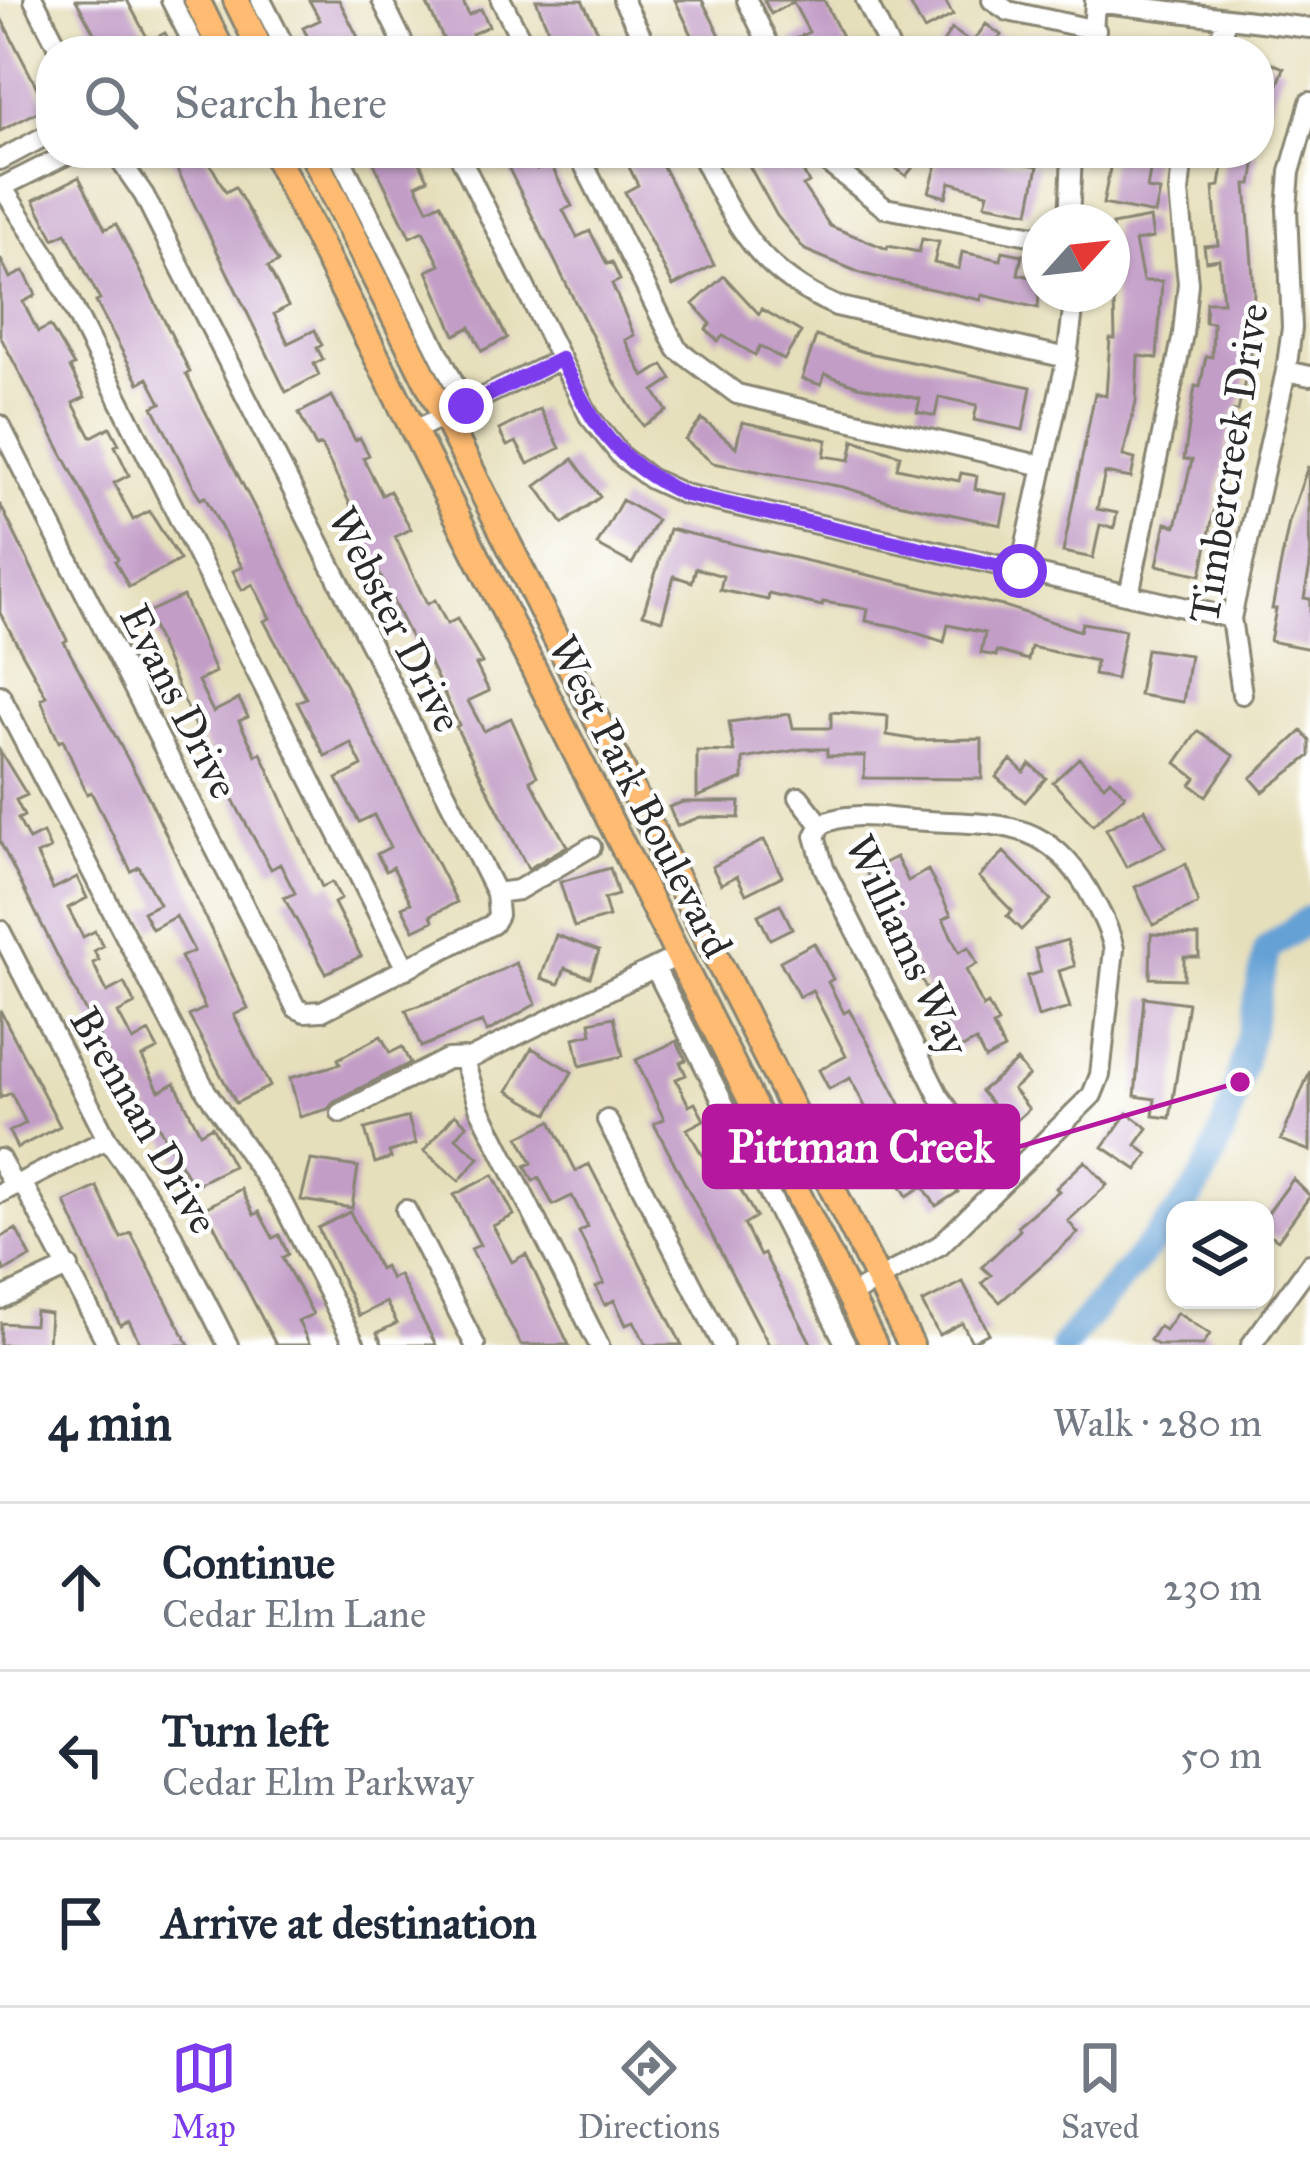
<!DOCTYPE html>
<meta charset="utf-8">
<style>
body{margin:0;font-family:"IM FELL Great Primer",serif;background:#f2f2f3;color:#1f2937}
.controls{position:absolute;right:36px;bottom:36px;display:grid;overflow:hidden;border-radius:24px;box-shadow:0 3px 9px #0004}
.controls button{width:108px;height:108px;display:grid;place-items:center;padding:0;border:0;border-bottom:3px solid #e0e1e3;background:#fff;color:#1f2937;font:60px sans-serif}
.compass{position:absolute;left:1022px;top:204px;width:108px;height:108px;border-radius:50%;background:#fff;box-shadow:0 3px 9px #0004;rotate:63deg}
.stop{position:absolute;width:36px;height:36px;margin:-27px;border:9px solid #7c3aed;border-radius:50%;background:#fff}
.stop.end{background:#7c3aed;border-color:#fff;box-shadow:0 3px 12px #0008}
.list{margin:0;padding:0;list-style:none}
h2{display:flex;justify-content:space-between;align-items:center;height:156px;margin:0;padding:0 48px;font-size:51px}
h2 small{font-size:39px;font-weight:400;color:#747a83}
.list li{display:grid;grid-template-columns:78px 1fr auto;gap:36px;align-items:center;box-sizing:border-box;height:168px;padding:0 48px;border-top:3px solid #e0e1e3}
.list b{display:block;font-size:45px;white-space:nowrap}
.list p{margin:0;font-size:39px;white-space:nowrap;color:#747a83}
.list em{font-size:39px;font-style:normal;color:#747a83}
.icon{flex:none;width:66px;height:66px;fill:none;stroke:currentColor;stroke-width:2;stroke-linecap:round;stroke-linejoin:round}
.map{position:relative;flex:none;width:1310px;height:1345px;overflow:hidden}
.search{position:absolute;background:#fff;box-shadow:0 3px 9px #0004;left:36px;right:36px;top:36px;height:132px;display:flex;align-items:center;gap:30px;box-sizing:border-box;padding:0 42px;border-radius:48px;color:#747a83;font-size:45px}
.sheet{height:660px;background:#fff}
nav{display:flex;justify-content:space-around;align-items:center;box-sizing:border-box;height:168px;border-top:3px solid #e0e1e3;background:#fff;font-size:33px;color:#747a83}
nav a{display:grid;justify-items:center;gap:6px}
nav .on{color:#7c3aed}
.map>svg:first-child{display:block}
</style>
<div class="map">
<svg width="1310" height="1345" viewBox="0 0 1310 1345">
<rect width="100%" height="100%" fill="#fff"/>
<filter id="ink" filterUnits="userSpaceOnUse"><feTurbulence type="fractalNoise" baseFrequency=".00833" numOctaves="2"/><feDisplacementMap in="SourceGraphic" scale="24" xChannelSelector="R" yChannelSelector="G"/><feConvolveMatrix kernelMatrix="1 2 1 2 8 2 1 2 1" color-interpolation-filters="sRGB"/></filter>
<filter id="wash" filterUnits="userSpaceOnUse"><feTurbulence type="fractalNoise" baseFrequency=".004" numOctaves="4" result="noise"/><feDisplacementMap in="SourceGraphic" scale="48" xChannelSelector="R" yChannelSelector="G"/><feGaussianBlur stdDeviation="2.7" result="paint"/><feColorMatrix in="noise" values="0 0 0 0 0 0 0 0 0 0 0 0 0 0 0 0 0 1.4 0 .05"/><feComposite in="paint" operator="in"/></filter>
<g filter="url(#wash)">
<rect width="100%" height="100%" fill="#e6dfbb"/>
<g fill="none" stroke-linecap="round" stroke-linejoin="round">
<path stroke="#65a1d5" stroke-width="27" d="M 1180,1210 C 1232,1151 1251,1026 1267,949 L 1310,918
M 1064,1345 L 1175,1216"/>
</g>
<g id="blocks">
<path fill="#c29ec7" d="M 76,0 L 127,0 L 149,41 L 165,33 L 172,46 L 162,51 L 104,51 Z
M 309,0 L 339,0 L 365,51 L 334,51 L 327,37 L 312,45 L 303,28 L 320,20 Z
M 425,0 L 462,0 L 469,15 L 481,9 L 489,26 L 472,34 L 481,51 L 449,51 Z
M 536,0 L 582,0 L 608,51 L 557,51 Z
M 675,0 L 702,0 L 728,51 L 694,51 L 687,37 L 692,35 Z
M 764,0 L 824,0 L 849,51 L 798,51 L 793,40 L 809,32 L 793,2 L 771,14 Z
M 908,0 L 945,0 L 953,15 L 924,30 Z
M 0,16 L 47,107 L 0,131 Z
M 986,24 L 1001,35 L 989,51 L 937,51 L 952,29 L 972,43 Z
M 1135,36 L 1178,45 L 1178,51 L 1132,51 Z
M 1259,58 L 1284,68 L 1269,108 L 1259,104 Z
M 169,153 L 204,153 L 226,192 L 235,187 L 278,262 L 268,267 L 288,306 L 274,314 L 288,343 L 315,330 L 322,345 L 317,348 L 323,359 L 314,364 L 319,375 L 286,392 Z
M 369,153 L 415,153 L 428,179 L 416,185 L 428,209 L 441,203 L 507,338 L 482,351 L 470,327 L 455,335 L 427,271 L 440,265 L 423,231 L 410,237 Z
M 501,153 L 529,153 L 537,169 L 550,163 L 572,206 L 563,210 L 577,237 L 590,231 L 607,264 L 612,262 L 620,280 L 612,284 L 634,335 L 625,340 L 644,377 L 663,365 L 672,379 L 654,391 L 667,411 L 643,426 L 615,382 Z
M 622,153 L 656,153 L 714,265 L 673,286 L 625,192 L 638,185 Z
M 742,153 L 794,153 L 809,183 L 803,186 L 830,226 L 887,249 L 888,246 L 919,252 L 922,239 L 939,242 L 934,263 L 959,269 L 962,252 L 1001,260 L 1003,251 L 1022,255 L 1018,274 L 1040,279 L 1038,308 L 982,295 L 981,300 L 863,274 L 805,250 L 777,216 Z
M 876,153 L 924,153 L 906,176 Z
M 940,153 L 965,153 L 1038,166 L 1029,212 L 985,204 L 988,193 L 950,182 L 946,197 L 929,192 Z
M 1113,153 L 1153,153 L 1147,189 L 1160,191 L 1155,214 L 1103,204 Z
M 1225,153 L 1257,153 L 1252,184 L 1246,184 L 1254,290 L 1252,350 L 1238,411 L 1234,411 L 1201,575 L 1157,565 L 1166,523 L 1176,526 L 1192,460 L 1184,459 L 1195,386 L 1200,387 L 1206,356 L 1212,357 L 1213,323 L 1205,322 L 1206,302 L 1223,302 L 1219,259 L 1206,261 L 1204,246 L 1218,245 L 1213,187 L 1220,186 Z
M 79,177 L 105,229 L 116,224 L 190,372 L 186,374 L 457,902 L 431,915 L 433,921 L 414,930 L 402,907 L 411,903 L 393,867 L 386,871 L 377,854 L 390,847 L 374,815 L 359,822 L 337,779 L 362,766 L 351,743 L 325,756 L 297,702 L 306,698 L 264,621 L 270,618 L 253,584 L 242,590 L 233,571 L 242,567 L 205,497 L 200,499 L 153,407 L 161,403 L 148,378 L 139,383 L 96,302 L 100,300 L 66,233 L 54,239 L 34,200 Z
M 1150,218 L 1153,238 L 1135,241 L 1143,281 L 1162,281 L 1157,358 L 1138,356 L 1136,402 L 1123,456 L 1135,459 L 1131,478 L 1105,473 L 1097,509 L 1117,513 L 1114,528 L 1100,525 L 1093,558 L 1063,552 L 1095,393 L 1106,396 L 1110,339 L 1115,339 L 1112,225 Z
M 0,258 L 10,278 L 24,271 L 36,295 L 23,302 L 38,332 L 50,326 L 74,366 L 70,368 L 85,397 L 73,403 L 91,437 L 110,427 L 119,444 L 115,446 L 129,475 L 114,483 L 133,520 L 149,511 L 180,560 L 129,587 L 115,561 L 118,559 L 0,336 Z
M 724,276 L 759,314 L 762,309 L 801,332 L 784,360 L 760,346 L 755,355 L 723,336 L 718,341 L 706,329 L 711,324 L 693,304 Z
M 816,336 L 864,352 L 1031,387 L 1023,430 L 974,420 L 977,405 L 939,397 L 935,416 L 917,412 L 920,399 L 858,386 L 825,374 L 821,385 L 802,379 Z
M 332,396 L 355,440 L 360,438 L 369,455 L 363,458 L 382,495 L 390,491 L 411,529 L 395,537 L 427,604 L 435,600 L 447,624 L 457,619 L 482,663 L 476,665 L 489,691 L 468,701 L 484,731 L 511,718 L 537,776 L 530,780 L 567,846 L 528,869 L 456,727 L 459,725 L 426,655 L 421,658 L 401,618 L 349,512 L 353,510 L 321,445 L 316,447 L 299,413 Z
M 540,409 L 560,448 L 528,464 L 516,442 L 507,446 L 499,430 Z
M 702,419 L 736,447 L 742,422 L 827,440 L 824,456 L 850,460 L 854,440 L 900,455 L 897,468 L 959,481 L 961,473 L 977,476 L 975,489 L 1007,495 L 1001,525 L 889,501 L 843,487 L 713,463 L 685,440 Z
M 573,459 L 600,497 L 563,524 L 536,486 Z
M 1308,466 L 1310,566 L 1304,598 L 1310,599 L 1310,649 L 1270,641 L 1276,609 L 1272,609 L 1289,522 Z
M 622,500 L 657,520 L 632,564 L 597,545 Z
M 0,504 L 67,640 L 64,642 L 148,796 L 248,1008 L 234,1015 L 270,1086 L 236,1103 L 189,1016 L 205,1008 L 181,957 L 194,951 L 176,916 L 152,929 L 143,912 L 159,904 L 139,867 L 131,871 L 91,792 L 87,794 L 63,740 L 59,742 L 51,725 L 41,699 L 46,696 L 0,613 Z
M 669,529 L 1007,607 L 1080,631 L 1082,623 L 1125,630 L 1116,679 L 1094,675 L 1096,661 L 1031,647 L 1028,660 L 997,651 L 996,656 L 981,653 L 985,633 L 948,625 L 944,642 L 898,627 L 866,621 L 868,609 L 823,602 L 822,606 L 769,594 L 768,600 L 720,590 L 723,576 L 696,568 L 692,582 L 674,576 L 662,620 L 643,614 Z
M 183,596 L 215,672 L 198,681 L 213,712 L 239,699 L 248,717 L 239,721 L 256,755 L 261,753 L 322,887 L 332,882 L 341,899 L 334,903 L 361,956 L 326,973 L 284,898 L 295,893 L 280,864 L 271,869 L 240,813 L 193,722 L 146,613 Z
M 1146,649 L 1190,655 L 1183,702 L 1139,695 Z
M 831,712 L 888,716 L 887,735 L 917,740 L 982,739 L 982,779 L 864,778 L 865,756 L 827,756 L 827,749 L 803,749 L 743,759 L 743,779 L 697,797 L 697,751 L 734,752 L 729,722 L 790,714 L 793,728 L 831,728 Z
M 1198,731 L 1234,756 L 1206,796 L 1191,785 L 1196,778 L 1176,763 Z
M 1302,731 L 1310,741 L 1310,756 L 1263,792 L 1251,778 Z
M 0,751 L 27,795 L 16,800 L 24,816 L 18,819 L 29,840 L 43,833 L 50,849 L 37,855 L 53,889 L 77,877 L 87,898 L 68,908 L 83,937 L 95,931 L 103,946 L 94,951 L 99,960 L 93,963 L 107,992 L 124,983 L 135,1004 L 118,1013 L 133,1041 L 149,1032 L 158,1049 L 142,1057 L 159,1091 L 175,1083 L 200,1133 L 212,1126 L 233,1166 L 193,1186 L 137,1089 L 130,1093 L 101,1042 L 0,842 Z
M 1079,758 L 1104,785 L 1110,779 L 1125,795 L 1093,825 L 1053,782 Z
M 1011,760 L 1024,772 L 1030,764 L 1046,778 L 1025,802 L 996,777 Z
M 683,802 L 740,802 L 739,818 L 700,817 L 677,826 L 669,807 Z
M 1145,809 L 1165,847 L 1126,867 L 1106,829 Z
M 764,840 L 782,876 L 746,894 L 737,876 L 721,884 L 712,867 Z
M 1004,852 L 1051,900 L 1021,930 L 1007,916 L 1012,911 L 979,877 Z
M 896,857 L 908,881 L 928,870 L 951,915 L 943,919 L 959,952 L 969,947 L 977,964 L 966,970 L 983,1007 L 988,1004 L 998,1023 L 993,1026 L 1004,1049 L 985,1059 L 976,1041 L 958,1050 L 866,872 Z
M 1186,864 L 1198,904 L 1153,925 L 1135,887 Z
M 610,868 L 618,895 L 604,899 L 609,917 L 574,927 L 560,882 Z
M 780,904 L 792,928 L 770,939 L 758,915 Z
M 1151,934 L 1199,936 L 1199,957 L 1184,957 L 1184,979 L 1150,978 Z
M 556,935 L 599,951 L 590,977 L 565,968 L 559,984 L 541,978 Z
M 1067,940 L 1075,966 L 1059,971 L 1070,1008 L 1038,1017 L 1027,976 L 1041,972 L 1035,949 Z
M 814,943 L 833,979 L 828,982 L 844,1013 L 849,1010 L 869,1044 L 925,1152 L 930,1149 L 958,1192 L 936,1206 L 923,1186 L 907,1196 L 893,1173 L 897,1171 L 877,1131 L 858,1140 L 849,1121 L 868,1112 L 850,1078 L 829,1089 L 819,1070 L 846,1056 L 812,990 L 799,997 L 780,961 Z
M 516,963 L 536,1004 L 487,1032 L 482,1022 L 421,1047 L 406,1010 L 452,994 Z
M 1144,997 L 1188,1003 L 1170,1118 L 1153,1116 L 1155,1099 L 1135,1096 Z
M 0,1010 L 60,1126 L 17,1148 L 9,1132 L 26,1123 L 11,1093 L 0,1098 Z
M 614,1017 L 623,1056 L 580,1066 L 574,1038 L 592,1034 L 590,1022 Z
M 381,1036 L 390,1053 L 402,1047 L 410,1063 L 335,1101 L 328,1109 L 300,1117 L 290,1078 L 340,1064 L 338,1059 Z
M 677,1041 L 686,1060 L 680,1062 L 686,1075 L 676,1079 L 689,1106 L 695,1103 L 704,1120 L 687,1129 L 720,1185 L 734,1178 L 756,1217 L 744,1224 L 760,1256 L 764,1254 L 812,1345 L 769,1345 L 654,1124 L 664,1119 L 636,1060 Z
M 532,1048 L 572,1072 L 548,1114 L 508,1091 Z
M 1017,1061 L 1029,1076 L 1013,1089 L 1029,1109 L 1010,1126 L 981,1091 Z
M 1310,1071 L 1310,1151 L 1281,1140 Z
M 1127,1113 L 1148,1128 L 1136,1145 L 1148,1154 L 1137,1170 L 1103,1147 Z
M 455,1114 L 467,1125 L 456,1138 L 479,1158 L 459,1181 L 424,1151 Z
M 408,1117 L 416,1144 L 389,1152 L 391,1158 L 375,1163 L 365,1129 Z
M 551,1121 L 576,1171 L 589,1164 L 682,1345 L 646,1345 L 634,1321 L 626,1325 L 614,1300 L 605,1305 L 596,1287 L 604,1283 L 579,1232 L 588,1227 L 572,1196 L 553,1205 L 539,1178 L 533,1181 L 525,1166 L 532,1163 L 519,1137 Z
M 311,1160 L 358,1167 L 352,1208 L 301,1200 Z
M 1085,1161 L 1107,1185 L 1068,1221 L 1078,1233 L 1000,1302 L 982,1283 L 991,1275 L 982,1267 L 1020,1230 L 1017,1226 L 1059,1191 L 1056,1188 Z
M 493,1175 L 514,1215 L 493,1226 L 512,1262 L 526,1254 L 569,1345 L 521,1345 L 471,1249 L 480,1245 L 454,1195 Z
M 1293,1179 L 1310,1196 L 1278,1240 L 1265,1231 L 1265,1217 Z
M 97,1187 L 121,1238 L 131,1233 L 189,1345 L 141,1345 L 129,1321 L 120,1325 L 65,1202 Z
M 241,1189 L 254,1215 L 259,1212 L 273,1238 L 279,1235 L 288,1254 L 282,1258 L 313,1314 L 298,1321 L 310,1345 L 276,1345 L 205,1208 Z
M 350,1212 L 379,1269 L 384,1266 L 391,1279 L 399,1275 L 436,1345 L 383,1345 L 377,1333 L 397,1323 L 386,1302 L 359,1316 L 318,1228 Z
M 16,1229 L 31,1257 L 5,1271 L 0,1261 L 0,1238 Z
M 963,1282 L 989,1333 L 972,1342 L 962,1323 L 939,1335 L 922,1303 Z
M 35,1311 L 50,1313 L 48,1345 L 0,1345 L 1,1323 L 34,1325 Z
M 1177,1313 L 1210,1334 L 1203,1345 L 1158,1345 L 1150,1340 L 1159,1326 L 1165,1330 Z"/>
</g>
</g>
<g filter="url(#ink)">
<use href="#blocks" fill-opacity="0" stroke="#888573" stroke-width="3"/>
<g fill="none" stroke-linecap="round" stroke-linejoin="round">
<g stroke="#888573" stroke-width="24">
<path id="minor" d="M 34,0 L 60,51
M 171,0 L 197,51
M 261,0 L 287,51
M 382,0 L 407,51
M 501,0 L 527,51
M 623,0 L 649,51
M 747,0 L 772,51
M 866,0 L 891,51
M 992,0 L 1008,11 L 1096,30
M 1096,2 L 1310,28
M 1092,51 L 1095,0
M 1216,51 L 1227,18
M 338,153 L 466,407
M 458,153 L 589,416 L 622,457 L 651,479 L 684,494 L 1231,618
M 578,153 L 677,349 L 737,394 L 1043,466
M 700,153 C 736,226 758,272 836,306 L 1067,358
M 823,153 L 829,164 L 885,208 L 1040,237
M 0,160 L 51,133
M 2,187 L 48,258 L 406,969
M 0,188 L 70,153
M 1069,222 L 1072,153
M 1286,371 L 1310,376
M 0,425 L 296,1008 L 305,1012 L 322,1011 L 493,924 L 498,915 L 496,893 L 144,195 L 115,153
M 413,431 L 561,359
M 1020,571 L 1067,358 L 1075,294
M 1129,595 L 1183,334 L 1188,283 L 1179,192 L 1183,153
M 1242,694 L 1231,618 L 1286,371 L 1292,328 L 1287,209 L 1290,172 L 1310,102
M 0,695 L 206,1091 L 281,1200 L 355,1345
M 799,797 L 821,825
M 821,825 C 846,810 883,818 912,820 C 991,826 1043,813 1088,890 C 1099,910 1109,927 1114,949 L 1100,1075 L 1092,1095 L 940,1245 L 849,1296
M 821,825 L 815,836 L 824,868 L 939,1096 L 963,1130 L 1009,1177
M 496,893 L 518,890 L 591,847
M 0,930 L 107,1139 L 163,1218 L 228,1345
M 655,968 L 846,1345
M 463,1058 L 479,1107 L 599,1345
M 341,1113 L 447,1059 L 471,1058 L 678,956
M 607,1120 L 723,1345
M 0,1159 L 14,1186
M 22,1182 L 108,1345
M 0,1193 L 107,1139
M 406,1210 L 475,1345
M 0,1299 L 69,1267
M 1251,1345 L 1310,1264"/>
</g>
<g stroke="#888573" stroke-width="30">
<path id="major" d="M 197,0 L 222,51
M 236,0 L 261,51
M 274,153 L 874,1345
M 312,153 L 911,1345"/>
</g>
<use href="#minor" stroke="#fff" stroke-width="18"/>
<use href="#major" stroke="#ffbb71" stroke-width="24"/>
</g>
</g>
<g fill="none" stroke-linecap="round" stroke-linejoin="round" filter="url(#ink)">
<path stroke="#7c3aed" stroke-width="15" d="M 466,406 L 561,359 C 594,426 614,461 684,494 L 1020,571"/>
</g>
<g text-anchor="middle" stroke-width="9" stroke-linejoin="round" paint-order="stroke">
<g font-size="42" fill="#2b2b2b" stroke="#fff">
<text transform="translate(1228 463) rotate(-81)" y="15">Timbercreek Drive</text>
<text transform="translate(396 619) rotate(63)" y="15">Webster Drive</text>
<text transform="translate(180 701) rotate(63)" y="15">Evans Drive</text>
<text transform="translate(641 796) rotate(63)" y="15">West Park Boulevard</text>
<text transform="translate(908 945) rotate(65)" y="15">Williams Way</text>
<text transform="translate(145 1120) rotate(60)" y="15">Brennan Drive</text>
</g>
</g>
<path fill="none" stroke="#b5179e" stroke-width="4.5" d="M1240 1082L1018 1147"/>
<circle fill="#b5179e" stroke="#fff" stroke-width="4.5" cx="1240" cy="1082" r="12"/>
<rect fill="#b5179e" stroke="#b5179e" stroke-width="4.5" x="704" y="1106" width="314" height="81" rx="12"/>
<g font-size="45" text-anchor="middle" font-weight="bold" fill="#fff">
<text x="861" y="1162">Pittman Creek</text>
</g>
</svg>
<div class="controls">
<button><svg class="icon" aria-label="layers" viewBox="0 0 24 24"><path d="M12 4l9 5-9 5-9-5zM3 14l9 5 9-5"/></svg></button>
</div>
<svg class="compass" viewBox="-18 -18 36 36"><path d="M0-13l5 13h-10z" fill="#e53935"/><path d="M0 13l5-13h-10z" fill="#747a83"/></svg>
<div class="stop" style="left:1020px;top:571px"></div>
<div class="stop end" style="left:466px;top:406px"></div>
<div class="search"><svg class="icon" aria-label="search" viewBox="0 0 24 24"><circle cx="10" cy="10" r="6"/><path d="M15 15l6 6"/></svg>Search here</div>
</div>
<section class="sheet">
<h2>4 min<small>Walk · 280 m</small></h2>
<ul class="list">
<li><svg class="icon" aria-label="ahead" viewBox="0 0 24 24"><path d="M12 20V5M6 11l6-6 6 6"/></svg><div><b>Continue</b><p>Cedar Elm Lane</p></div><em>230 m</em></li>
<li><svg class="icon" aria-label="left" viewBox="0 0 24 24"><path d="M17 20v-9H6M10 6l-5 5 5 5"/></svg><div><b>Turn left</b><p>Cedar Elm Parkway</p></div><em>50 m</em></li>
<li><svg class="icon" aria-label="arrive" viewBox="0 0 24 24"><path d="M6 21V4h12l-3 4 3 4H6"/></svg><div><b>Arrive at destination</b></div></li>
</ul>
</section>
<nav>
<a class="on"><svg class="icon" aria-label="map" viewBox="0 0 24 24"><path d="M3 6l6-2 6 2 6-2v14l-6 2-6-2-6 2zM9 4v14M15 6v14"/></svg>Map</a>
<a><svg class="icon" aria-label="directions" viewBox="0 0 24 24"><path d="M12 3l9 9-9 9-9-9zM9 14v-3h6M13 9l2 2-2 2"/></svg>Directions</a>
<a><svg class="icon" aria-label="saved" viewBox="0 0 24 24"><path d="M7 4h10v16l-5-4-5 4z"/></svg>Saved</a>
</nav>
